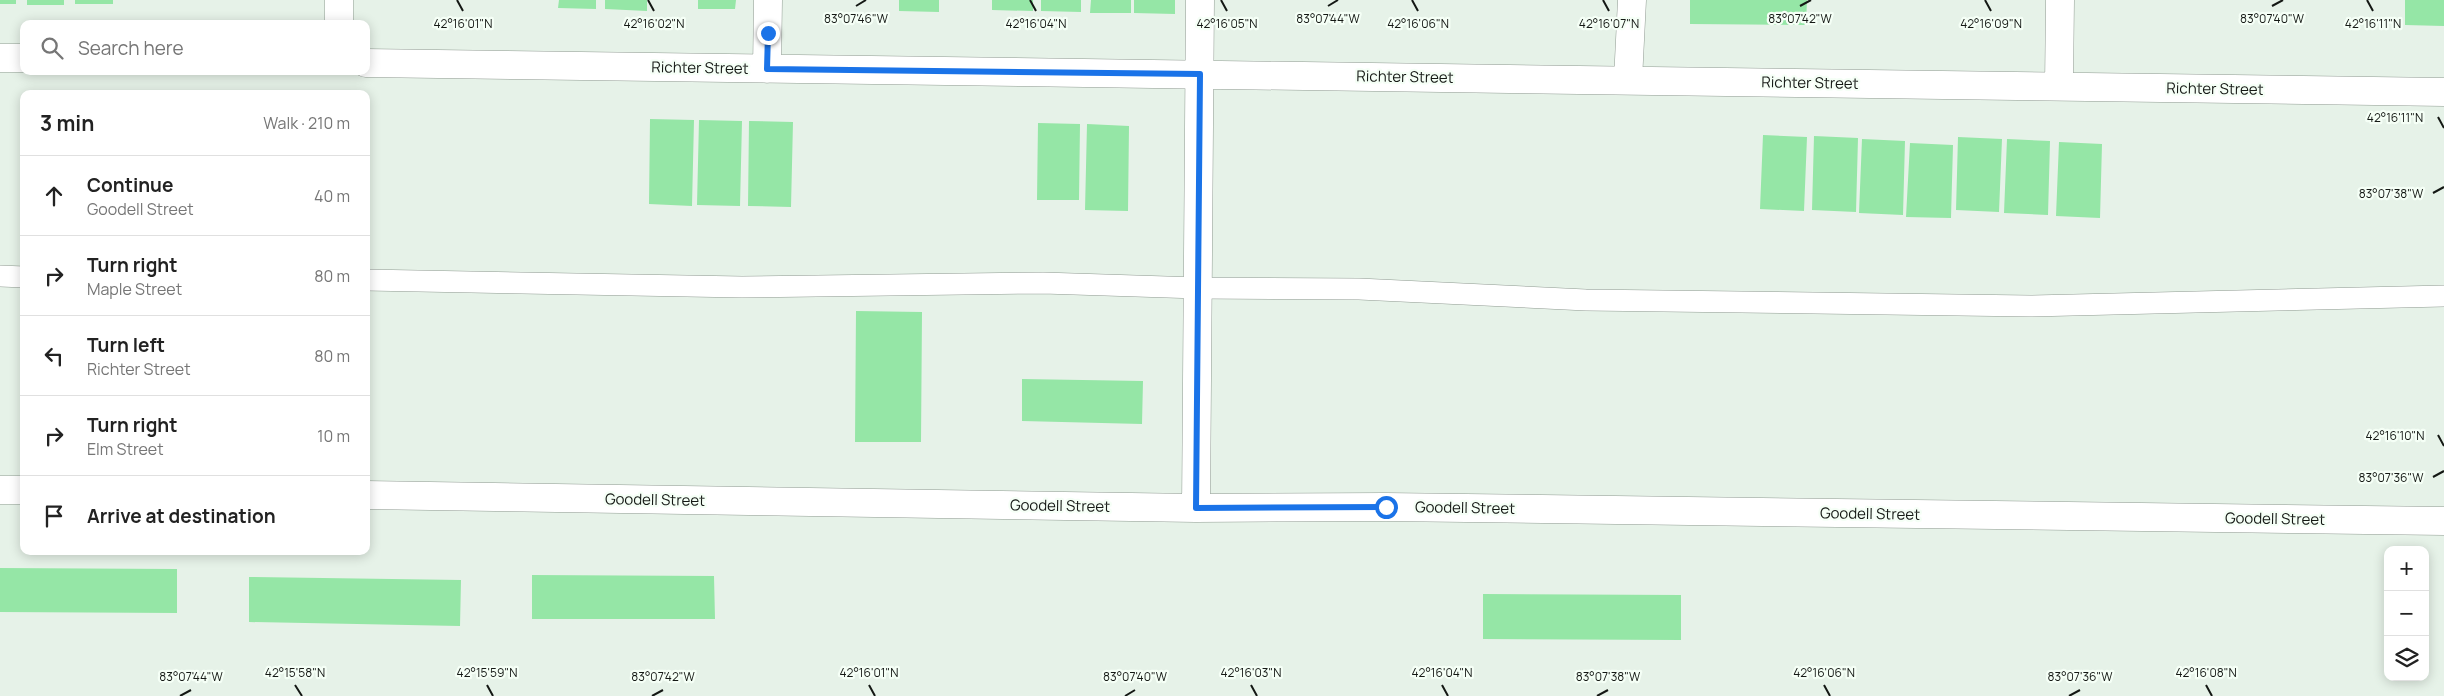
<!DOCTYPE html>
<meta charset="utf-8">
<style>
body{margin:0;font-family:Manrope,sans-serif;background:#f6f6f6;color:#222}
.controls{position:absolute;right:15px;bottom:15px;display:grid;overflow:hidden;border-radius:10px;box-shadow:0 2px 12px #0003}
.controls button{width:45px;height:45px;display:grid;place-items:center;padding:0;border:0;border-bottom:1px solid #e0e0e0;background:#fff;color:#222;font:25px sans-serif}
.stop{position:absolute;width:15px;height:15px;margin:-11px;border:4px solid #1a73e8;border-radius:50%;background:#fff}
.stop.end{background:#1a73e8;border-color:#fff;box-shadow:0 1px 5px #0008}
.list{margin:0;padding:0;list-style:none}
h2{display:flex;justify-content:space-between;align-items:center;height:65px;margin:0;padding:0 20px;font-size:21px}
h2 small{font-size:16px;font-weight:400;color:#767676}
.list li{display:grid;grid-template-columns:32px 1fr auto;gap:15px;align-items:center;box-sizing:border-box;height:80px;padding:0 20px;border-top:1px solid #e0e0e0}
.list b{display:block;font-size:19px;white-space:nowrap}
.list p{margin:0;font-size:16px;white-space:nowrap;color:#767676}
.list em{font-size:16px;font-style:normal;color:#767676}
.icon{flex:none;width:28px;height:28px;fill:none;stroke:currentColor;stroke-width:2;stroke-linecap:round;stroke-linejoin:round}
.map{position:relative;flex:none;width:2444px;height:696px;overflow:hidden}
.search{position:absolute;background:#fff;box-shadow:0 2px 12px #0003;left:20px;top:20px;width:350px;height:55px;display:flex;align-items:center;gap:12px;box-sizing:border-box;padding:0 18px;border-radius:10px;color:#767676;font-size:19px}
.panel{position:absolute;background:#fff;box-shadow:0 2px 12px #0003;left:20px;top:90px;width:350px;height:465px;border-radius:10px}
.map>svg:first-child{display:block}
</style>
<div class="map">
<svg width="2444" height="696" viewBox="0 0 2444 696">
<rect width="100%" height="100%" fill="#e6f2e8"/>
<path fill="#95e6a6" d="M 0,0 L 16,0 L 16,4 L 0,4 Z
M 27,0 L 64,0 L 64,5 L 27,5 Z
M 75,0 L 113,0 L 113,4 L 75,4 Z
M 559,0 L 596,0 L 596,9 L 558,8 Z
M 605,0 L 647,0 L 647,11 L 605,9 Z
M 698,0 L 736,0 L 735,9 L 698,9 Z
M 899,0 L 939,0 L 939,12 L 899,11 Z
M 992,0 L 1033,0 L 1033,11 L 992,10 Z
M 1041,0 L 1081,0 L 1081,12 L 1041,11 Z
M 1091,0 L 1131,0 L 1131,13 L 1090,13 Z
M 1134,0 L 1175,0 L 1175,14 L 1134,13 Z
M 1690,0 L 1807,0 L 1806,25 L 1690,24 Z
M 2405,0 L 2444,0 L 2444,26 L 2405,25 Z
M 650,119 L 694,120 L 692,206 L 649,204 Z
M 699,120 L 742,121 L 740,206 L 697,205 Z
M 749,121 L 793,122 L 791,207 L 748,206 Z
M 1038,123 L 1080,124 L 1079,200 L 1037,200 Z
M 1087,124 L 1129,126 L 1128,211 L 1085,210 Z
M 1763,135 L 1807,137 L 1804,211 L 1760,209 Z
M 1814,136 L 1858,138 L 1856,212 L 1812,210 Z
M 1958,137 L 2002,139 L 1999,212 L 1956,210 Z
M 1862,139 L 1905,141 L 1903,215 L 1859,213 Z
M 2007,139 L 2050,141 L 2048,215 L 2004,213 Z
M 2059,142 L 2102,144 L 2100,218 L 2056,216 Z
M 1910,143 L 1953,145 L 1951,218 L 1906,217 Z
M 856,311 L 922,312 L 921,442 L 855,442 Z
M 1022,379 L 1143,381 L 1142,424 L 1022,421 Z
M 0,568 L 177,569 L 177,613 L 0,612 Z
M 532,575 L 714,576 L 715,619 L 532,619 Z
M 249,577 L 461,580 L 460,626 L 249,622 Z
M 1483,594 L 1681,595 L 1681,640 L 1483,639 Z"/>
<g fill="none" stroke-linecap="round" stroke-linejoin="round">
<g stroke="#909b92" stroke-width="22">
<path id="lane" d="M 0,276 L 24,277
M 366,280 L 742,287 L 1043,283 L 1198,288 L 1359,289 L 1586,300 L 2030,306 L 2444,296"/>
</g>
<g stroke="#909b92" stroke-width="29">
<path id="street" d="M 339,24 L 339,0
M 0,58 L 24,58
M 366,63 L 2444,92
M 767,69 L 768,0
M 1628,80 L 1632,0
M 2059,86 L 2060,0
M 0,490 L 24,490
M 366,495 L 1196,508 L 1386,507 L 2444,521
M 1196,508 L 1200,0"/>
</g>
<use href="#lane" stroke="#fff" stroke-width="21"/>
<use href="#street" stroke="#fff" stroke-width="28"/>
</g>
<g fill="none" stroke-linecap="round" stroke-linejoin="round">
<path stroke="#1a73e8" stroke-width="6" d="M 768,33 L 767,69 L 1200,74 L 1196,508 L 1386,507"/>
</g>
<path fill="none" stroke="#141814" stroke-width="2" d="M 457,0 L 463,11M 648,0 L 654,11M 1030,0 L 1036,11M 1221,0 L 1227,11M 1412,0 L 1418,11M 1603,0 L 1609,11M 1985,0 L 1991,11M 2367,0 L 2373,11M 856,6 L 866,0M 1328,6 L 1338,0M 1800,6 L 1811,0M 2272,6 L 2283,0M 2438,117 L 2444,128M 2433,193 L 2444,187M 2438,435 L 2444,446M 2433,477 L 2444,471M 295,685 L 302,696M 487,685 L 493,696M 869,685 L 875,696M 1251,685 L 1257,696M 1442,685 L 1448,696M 1824,685 L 1830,696M 2206,685 L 2212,696M 180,696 L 191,690M 652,696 L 663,690M 1125,696 L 1135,690M 1597,696 L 1608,690M 2069,696 L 2080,690"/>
<g text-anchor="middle" stroke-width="4.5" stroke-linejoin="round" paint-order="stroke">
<g font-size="15" fill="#141814" stroke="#f5fff6">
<text transform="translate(700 68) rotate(1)" y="5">Richter Street</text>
<text transform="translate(1405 77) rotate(1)" y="5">Richter Street</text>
<text transform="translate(1810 83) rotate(1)" y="5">Richter Street</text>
<text transform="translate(2215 89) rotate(1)" y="5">Richter Street</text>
<text transform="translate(655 500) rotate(1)" y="5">Goodell Street</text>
<text transform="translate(1060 506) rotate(1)" y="5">Goodell Street</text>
<text transform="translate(1465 508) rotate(1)" y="5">Goodell Street</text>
<text transform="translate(1870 514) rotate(1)" y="5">Goodell Street</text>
<text transform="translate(2275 519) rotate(1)" y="5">Goodell Street</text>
</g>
</g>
<g font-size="12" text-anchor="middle" fill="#141814" stroke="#f5fff6" stroke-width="4.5" stroke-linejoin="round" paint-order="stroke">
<text x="856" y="23">83°07'46"W</text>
<text x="1328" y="23">83°07'44"W</text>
<text x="1800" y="23">83°07'42"W</text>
<text x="2272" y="23">83°07'40"W</text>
<text x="463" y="28">42°16'01"N</text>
<text x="654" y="28">42°16'02"N</text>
<text x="1036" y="28">42°16'04"N</text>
<text x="1418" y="28">42°16'06"N</text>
<text x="1609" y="28">42°16'07"N</text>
<text x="1991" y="28">42°16'09"N</text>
<text x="2373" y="28">42°16'11"N</text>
<text x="1227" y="28">42°16'05"N</text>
<text x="2395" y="122">42°16'11"N</text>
<text x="2391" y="198">83°07'38"W</text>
<text x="2395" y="440">42°16'10"N</text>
<text x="2391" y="482">83°07'36"W</text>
<text x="295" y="677">42°15'58"N</text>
<text x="487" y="677">42°15'59"N</text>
<text x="869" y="677">42°16'01"N</text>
<text x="1251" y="677">42°16'03"N</text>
<text x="1442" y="677">42°16'04"N</text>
<text x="1824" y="677">42°16'06"N</text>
<text x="2206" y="677">42°16'08"N</text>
<text x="191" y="681">83°07'44"W</text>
<text x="663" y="681">83°07'42"W</text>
<text x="1135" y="681">83°07'40"W</text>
<text x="1608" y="681">83°07'38"W</text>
<text x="2080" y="681">83°07'36"W</text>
</g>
</svg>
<div class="controls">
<button>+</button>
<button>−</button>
<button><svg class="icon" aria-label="layers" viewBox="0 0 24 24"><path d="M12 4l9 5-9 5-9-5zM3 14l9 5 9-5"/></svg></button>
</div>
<div class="stop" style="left:1386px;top:507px"></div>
<div class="stop end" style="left:768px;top:33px"></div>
<div class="search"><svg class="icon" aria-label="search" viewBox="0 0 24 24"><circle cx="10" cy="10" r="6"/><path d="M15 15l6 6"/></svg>Search here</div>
<section class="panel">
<h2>3 min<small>Walk · 210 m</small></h2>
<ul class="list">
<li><svg class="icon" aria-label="ahead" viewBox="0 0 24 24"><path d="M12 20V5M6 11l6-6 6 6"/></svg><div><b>Continue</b><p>Goodell Street</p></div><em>40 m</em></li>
<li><svg class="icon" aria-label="right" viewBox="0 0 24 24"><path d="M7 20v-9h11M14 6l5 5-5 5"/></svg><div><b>Turn right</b><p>Maple Street</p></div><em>80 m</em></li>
<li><svg class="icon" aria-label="left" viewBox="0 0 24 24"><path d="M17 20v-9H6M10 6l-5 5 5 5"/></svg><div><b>Turn left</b><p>Richter Street</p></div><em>80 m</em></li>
<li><svg class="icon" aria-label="right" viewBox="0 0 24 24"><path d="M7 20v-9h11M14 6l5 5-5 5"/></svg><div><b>Turn right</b><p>Elm Street</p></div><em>10 m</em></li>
<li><svg class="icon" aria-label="arrive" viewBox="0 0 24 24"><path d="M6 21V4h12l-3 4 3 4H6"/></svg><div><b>Arrive at destination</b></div></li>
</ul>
</section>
</div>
